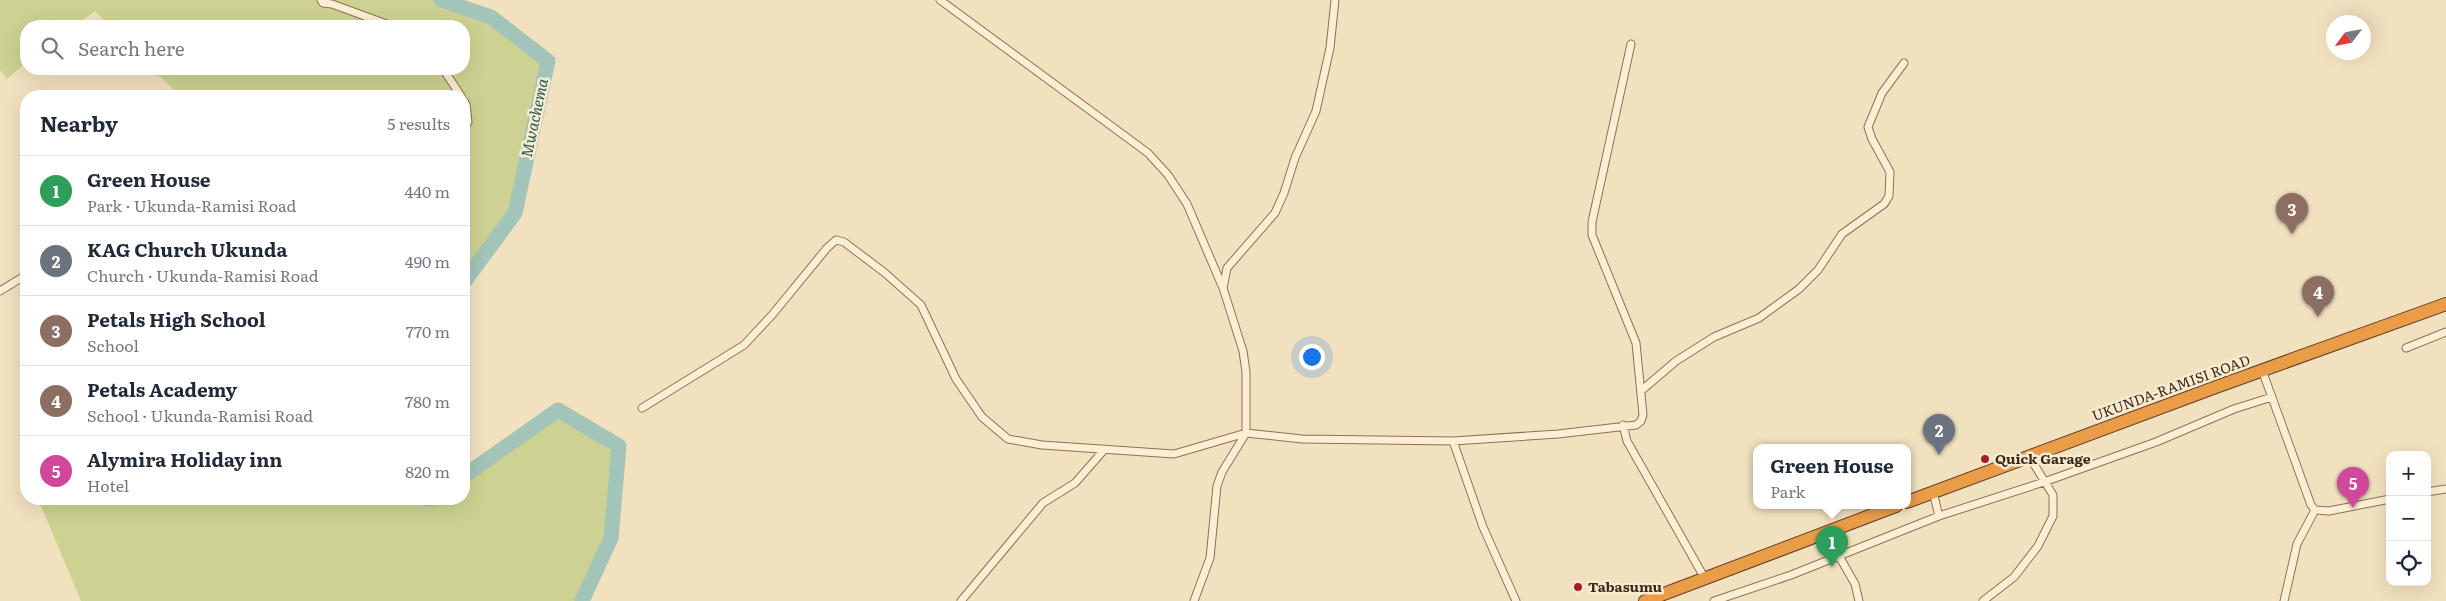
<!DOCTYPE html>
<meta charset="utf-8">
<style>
body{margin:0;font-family:Literata,serif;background:#f6f6f7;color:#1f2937}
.controls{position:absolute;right:15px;bottom:15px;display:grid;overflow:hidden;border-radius:10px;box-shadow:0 5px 20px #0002}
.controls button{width:45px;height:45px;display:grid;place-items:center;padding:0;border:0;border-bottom:1px solid #e0e1e3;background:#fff;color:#1f2937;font:25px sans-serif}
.compass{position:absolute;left:2326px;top:15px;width:45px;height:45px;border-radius:50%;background:#fff;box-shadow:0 5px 20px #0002;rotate:238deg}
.you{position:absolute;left:1311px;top:356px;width:18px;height:18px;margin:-12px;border:4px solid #fff;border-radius:50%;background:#1a73e8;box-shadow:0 0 0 8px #1a73e833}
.badge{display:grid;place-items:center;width:32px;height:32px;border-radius:50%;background:#b45309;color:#fff;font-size:16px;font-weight:700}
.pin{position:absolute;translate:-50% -41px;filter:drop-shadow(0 1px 2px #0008)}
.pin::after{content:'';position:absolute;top:26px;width:18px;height:15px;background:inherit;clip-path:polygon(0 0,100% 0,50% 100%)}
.popup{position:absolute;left:1753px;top:444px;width:158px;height:65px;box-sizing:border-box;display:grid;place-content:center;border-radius:10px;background:#fff;filter:drop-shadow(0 1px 4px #0005);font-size:16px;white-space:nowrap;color:#747a83}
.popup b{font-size:19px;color:#1f2937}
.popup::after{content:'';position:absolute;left:50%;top:100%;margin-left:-10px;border:10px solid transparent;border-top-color:#fff}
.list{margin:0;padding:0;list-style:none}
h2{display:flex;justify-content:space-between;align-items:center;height:65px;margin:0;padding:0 20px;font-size:21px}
h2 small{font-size:16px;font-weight:400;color:#747a83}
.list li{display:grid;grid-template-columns:32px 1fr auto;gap:15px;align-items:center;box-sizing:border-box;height:70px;padding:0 20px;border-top:1px solid #e0e1e3}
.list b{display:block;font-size:19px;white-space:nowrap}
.list p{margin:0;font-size:16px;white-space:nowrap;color:#747a83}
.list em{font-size:16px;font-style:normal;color:#747a83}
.icon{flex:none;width:28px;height:28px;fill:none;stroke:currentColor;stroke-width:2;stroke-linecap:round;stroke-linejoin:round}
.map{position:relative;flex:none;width:2446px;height:601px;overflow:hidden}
.search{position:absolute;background:#fff;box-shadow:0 5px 20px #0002;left:20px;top:20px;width:450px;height:55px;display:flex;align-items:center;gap:12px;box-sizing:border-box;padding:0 18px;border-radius:20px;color:#747a83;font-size:19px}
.panel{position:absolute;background:#fff;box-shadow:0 5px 20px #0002;left:20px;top:90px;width:450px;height:415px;border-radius:20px}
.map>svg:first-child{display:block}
</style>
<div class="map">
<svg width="2446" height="601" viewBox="0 0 2446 601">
<rect width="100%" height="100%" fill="#f2e1bf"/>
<path fill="#cdd292" d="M 0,0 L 441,0 L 491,17 L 548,61 L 515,213 L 464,282 L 464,96 L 180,96 L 152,69 L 464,69 L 464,26 L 110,26 L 95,11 L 74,26 L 26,26 L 26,63 L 7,79 L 0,70 Z
M 558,410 L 619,446 L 611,538 L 582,601 L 81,601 L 38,499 L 464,499 L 464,476 Z"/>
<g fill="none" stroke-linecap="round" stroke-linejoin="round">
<path stroke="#a3c4b9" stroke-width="15" d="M 441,0 L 491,17 L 548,61 L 515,213 L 464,282
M 464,476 L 558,410 L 619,446 L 611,538 L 582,601
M 428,499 L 431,499"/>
<g stroke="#8d7155" stroke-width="9">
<path id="street" d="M 321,0 L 323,3 L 332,4 L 392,26
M 940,0 L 1148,153 L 1168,175 L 1187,204 L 1223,288 L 1243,351 L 1246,372 L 1246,433 L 1222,472 L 1217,486 L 1210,558 L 1194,601
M 443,69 L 461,96
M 464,101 L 466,105 L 468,122 L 464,129
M 1223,288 L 1227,268 L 1275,213 L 1284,193 L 1295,158 L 1316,111 L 1330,48 L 1335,0
M 0,291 L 26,275
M 2406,348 L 2446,332
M 2262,370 L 2311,505 L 2315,510 L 2329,511 L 2390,499
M 1642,390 L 1676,361 L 1714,337 L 1759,318 L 1799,289 L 1818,270 L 1842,234 L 1884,204 L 1889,196 L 1890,172 L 1872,139 L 1868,127 L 1882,93 L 1904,63
M 642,408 L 744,345 L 772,315 L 827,248 L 836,240 L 844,242 L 885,273 L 921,305 L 956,379 L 982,417 L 1008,439 L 1042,445 L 1174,454 L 1246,433 L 1302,439 L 1453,441 L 1558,434 L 1636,425 L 1641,421 L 1643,415 L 1636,343 L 1592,235 L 1592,222 L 1631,44
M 1623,425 L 1627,441 L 1704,577
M 1453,441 L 1483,527 L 1516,601
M 1933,492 L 1939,516
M 2427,492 L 2446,489
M 1839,556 L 1855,584 L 1859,601
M 961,601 L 1043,503 L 1075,483 L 1104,450
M 1714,601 L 1791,575 L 1939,516 L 2044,482 L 2156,442 L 2234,409 L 2272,397
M 1983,601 L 2014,577 L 2038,546 L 2053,516 L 2053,495 L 2029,456
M 2284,601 L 2297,544 L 2315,510"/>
</g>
<g stroke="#5a3f2a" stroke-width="14">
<path id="highway" d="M 1907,502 L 2216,387 L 2446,304
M 1645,601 L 1896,506"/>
</g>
<use href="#street" stroke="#fceed3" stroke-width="7"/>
<use href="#highway" stroke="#eb9c47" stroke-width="12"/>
</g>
<g fill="#a21f25" stroke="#f9ebd0" stroke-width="2">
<circle cx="1985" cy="459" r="5"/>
<circle cx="1578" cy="587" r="5"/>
</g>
<g text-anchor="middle" stroke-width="5" stroke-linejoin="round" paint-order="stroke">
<g font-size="14" fill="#3b2a1c" stroke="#f9ebd0">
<text transform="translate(2171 388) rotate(-20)" y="5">UKUNDA-RAMISI ROAD</text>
</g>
<g font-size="14" font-weight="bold" fill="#3b2a1c" stroke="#f9ebd0" text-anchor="start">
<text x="1995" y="464">Quick Garage</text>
<text x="1588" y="592">Tabasumu</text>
</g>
<g font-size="15" font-style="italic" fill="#295c57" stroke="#f9ebd0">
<text transform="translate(535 118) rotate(-78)" y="5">Mwachema</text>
</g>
</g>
</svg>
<div class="controls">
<button>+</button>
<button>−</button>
<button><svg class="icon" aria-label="locate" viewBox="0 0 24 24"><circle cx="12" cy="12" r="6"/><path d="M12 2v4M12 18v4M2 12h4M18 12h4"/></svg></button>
</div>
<svg class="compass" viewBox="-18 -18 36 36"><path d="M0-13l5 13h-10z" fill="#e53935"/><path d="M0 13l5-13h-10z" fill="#747a83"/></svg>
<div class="you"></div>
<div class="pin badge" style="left:1832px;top:567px;background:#2e9e5b">1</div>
<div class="popup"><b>Green House</b>Park</div>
<div class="pin badge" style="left:1939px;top:455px;background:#6b7280">2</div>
<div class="pin badge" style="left:2292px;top:234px;background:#8d6e63">3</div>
<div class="pin badge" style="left:2318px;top:317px;background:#8d6e63">4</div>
<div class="pin badge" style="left:2353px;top:508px;background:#d1479c">5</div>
<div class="search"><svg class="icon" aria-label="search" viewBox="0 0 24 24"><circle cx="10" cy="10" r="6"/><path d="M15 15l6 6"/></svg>Search here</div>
<section class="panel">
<h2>Nearby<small>5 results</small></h2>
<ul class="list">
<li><span class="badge" style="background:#2e9e5b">1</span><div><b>Green House</b><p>Park · Ukunda-Ramisi Road</p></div><em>440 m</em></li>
<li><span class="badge" style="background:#6b7280">2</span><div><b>KAG Church Ukunda</b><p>Church · Ukunda-Ramisi Road</p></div><em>490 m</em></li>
<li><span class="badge" style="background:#8d6e63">3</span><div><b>Petals High School</b><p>School</p></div><em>770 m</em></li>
<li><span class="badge" style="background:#8d6e63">4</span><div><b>Petals Academy</b><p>School · Ukunda-Ramisi Road</p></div><em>780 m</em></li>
<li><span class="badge" style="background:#d1479c">5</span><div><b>Alymira Holiday inn</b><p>Hotel</p></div><em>820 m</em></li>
</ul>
</section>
</div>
